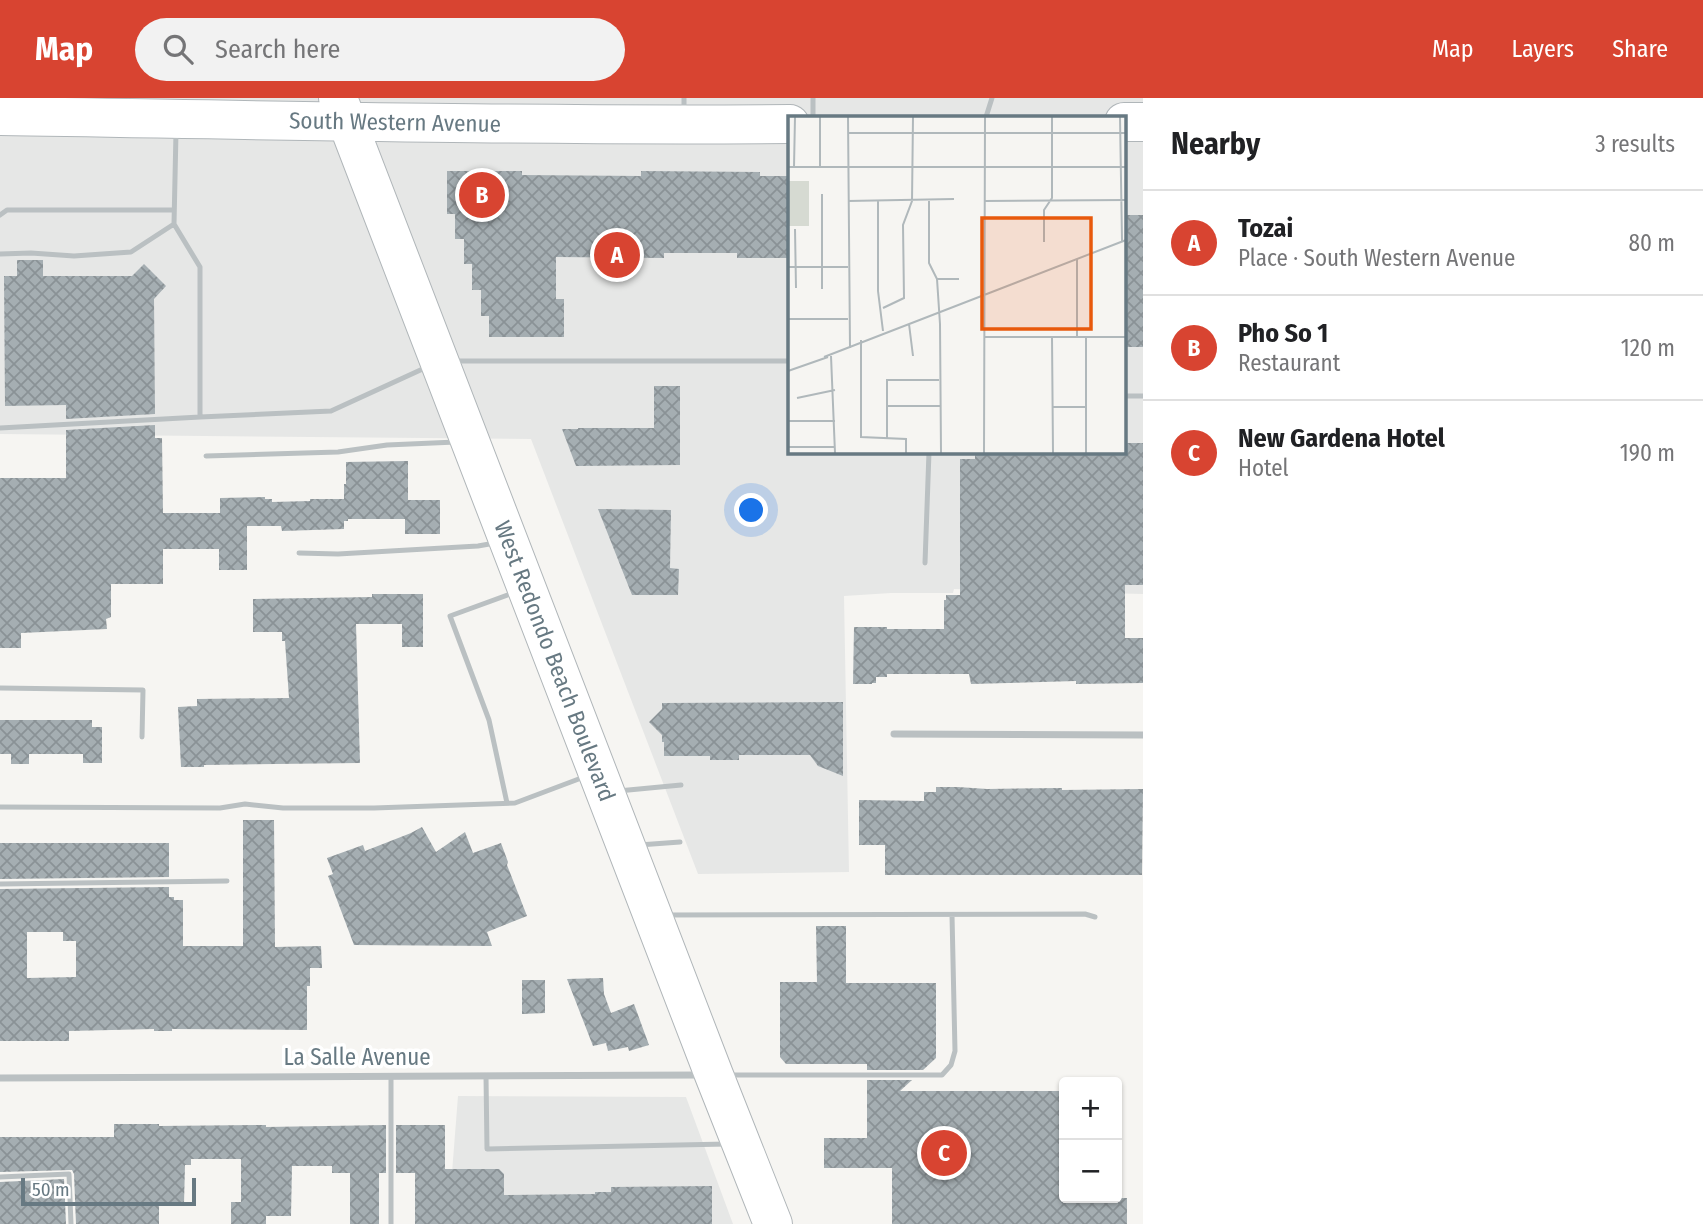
<!DOCTYPE html>
<meta charset="utf-8">
<style>
body{margin:0;font-family:"Fira Sans Condensed",sans-serif;background:#f2f2f2;color:#202124}
.controls{position:absolute;right:21px;bottom:21px;display:grid;overflow:hidden;border-radius:7px;box-shadow:0 2px 5px #0004}
.controls button{width:63px;height:63px;display:grid;place-items:center;padding:0;border:0;border-bottom:2px solid #e0e0e0;background:#fff;color:#202124;font:35px sans-serif}
.scale{position:absolute;left:21px;bottom:18px;width:175px;box-sizing:border-box;padding-left:7px;border:4px solid #677982;border-top:0;font-size:19px;line-height:24px;white-space:nowrap;color:#677982;-webkit-text-stroke:5px #fff;paint-order:stroke}
.you{position:absolute;left:752px;top:413px;width:24px;height:24px;margin:-18px;border:5px solid #fff;border-radius:50%;background:#1a73e8;box-shadow:0 0 0 10px #1a73e833}
.badge{display:grid;place-items:center;width:46px;height:46px;border-radius:50%;background:#d84431;color:#fff;font-size:23px;font-weight:700}
.pin{position:absolute;translate:-50% -50%;border:4px solid #fff;box-shadow:0 2px 7px #0006}
.list{margin:0;padding:0;list-style:none}
h2{display:flex;justify-content:space-between;align-items:center;height:91px;margin:0;padding:0 28px;font-size:30px}
h2 small{font-size:23px;font-weight:400;color:#757577}
.list li{display:grid;grid-template-columns:46px 1fr auto;gap:21px;align-items:center;box-sizing:border-box;height:105px;padding:0 28px;border-top:2px solid #e0e0e0}
.list b{display:block;font-size:26px;white-space:nowrap}
.list p{margin:0;font-size:23px;white-space:nowrap;color:#757577}
.list em{font-size:23px;font-style:normal;color:#757577}
.icon{flex:none;width:38px;height:38px;fill:none;stroke:currentColor;stroke-width:2;stroke-linecap:round;stroke-linejoin:round}
.map{position:relative;flex:none;width:1143px;height:1126px;overflow:hidden}
header{display:flex;align-items:center;gap:42px;box-sizing:border-box;height:98px;padding:0 35px;background:#d84431;color:#fff}
header strong{font-size:33px}
nav{display:flex;gap:38px;margin-inline-start:auto;font-size:24px}
.search{width:490px;height:63px;background:#f2f2f2;display:flex;align-items:center;gap:18px;box-sizing:border-box;padding:0 24px;border-radius:38px;color:#757577;font-size:26px}
main{display:flex}
aside{flex:1;background:#fff}
.map>svg:first-child{display:block}
</style>
<header>
<strong>Map</strong>
<div class="search"><svg class="icon" aria-label="search" viewBox="0 0 24 24"><circle cx="10" cy="10" r="6"/><path d="M15 15l6 6"/></svg>Search here</div>
<nav><a>Map</a><a>Layers</a><a>Share</a></nav>
</header>
<main>
<div class="map">
<svg width="1143" height="1126" viewBox="0 0 1143 1126">
<defs>
<pattern id="building-cross-hatch" width="8" height="8" patternUnits="userSpaceOnUse" patternTransform="scale(1.75)"><rect width="8" height="8" fill="#a5aeb2"/><path d="M0 0l8 8M0 8l8-8" fill="none" stroke="#8a9296"/></pattern>
</defs>
<rect width="100%" height="100%" fill="#f6f5f2"/>
<path fill="#e6e7e6" fill-rule="evenodd" d="M 0,0 L 1143,0 L 1143,496 L 954,491 L 953,495 L 891,495 L 844,498 L 849,774 L 698,776 L 531,341 L 0,336 ZM 790,19 L 1124,19 L 1124,354 L 790,354 Z
M 458,998 L 686,999 L 733,1126 L 448,1126 Z"/>
<path fill="url(#building-cross-hatch)" fill-rule="evenodd" d="M 447,73 L 522,73 L 522,77 L 641,78 L 641,73 L 760,74 L 760,78 L 789,78 L 789,160 L 737,160 L 737,155 L 664,155 L 664,160 L 556,159 L 556,201 L 564,201 L 564,239 L 489,239 L 489,218 L 481,218 L 481,192 L 472,192 L 472,166 L 464,166 L 464,141 L 455,141 L 455,116 L 447,116 Z
M 1124,117 L 1143,117 L 1143,249 L 1124,249 Z
M 17,162 L 43,162 L 43,178 L 132,178 L 144,166 L 166,188 L 154,201 L 155,316 L 66,321 L 66,307 L 5,308 L 4,178 L 17,178 Z
M 654,288 L 680,288 L 680,367 L 576,368 L 562,331 L 578,331 L 578,330 L 654,330 Z
M 155,327 L 155,340 L 162,340 L 163,415 L 220,415 L 220,400 L 265,399 L 265,401 L 272,401 L 272,404 L 310,403 L 310,401 L 344,401 L 344,386 L 346,386 L 346,364 L 408,363 L 408,402 L 440,402 L 440,436 L 405,436 L 405,421 L 348,421 L 348,423 L 344,423 L 344,431 L 282,433 L 281,428 L 247,428 L 247,472 L 219,472 L 219,451 L 163,451 L 163,486 L 111,486 L 111,519 L 106,521 L 107,531 L 21,535 L 21,550 L 0,550 L 0,380 L 66,380 L 66,332 Z
M 1124,345 L 1143,345 L 1143,487 L 1125,487 L 1125,540 L 1143,540 L 1143,585 L 1076,586 L 1076,583 L 971,586 L 969,576 L 887,576 L 887,579 L 876,579 L 876,585 L 872,585 L 872,586 L 853,586 L 854,529 L 887,529 L 887,531 L 944,531 L 944,502 L 946,502 L 946,497 L 960,497 L 960,361 L 975,361 L 975,354 L 1124,354 Z
M 598,411 L 671,412 L 670,470 L 679,471 L 678,497 L 632,497 Z
M 372,496 L 423,496 L 423,549 L 402,549 L 402,526 L 356,526 L 360,665 L 204,667 L 204,669 L 181,669 L 178,609 L 197,608 L 197,601 L 289,600 L 285,543 L 282,543 L 282,534 L 253,534 L 253,501 L 372,499 Z
M 843,604 L 843,678 L 818,668 L 810,657 L 739,657 L 739,662 L 710,662 L 710,658 L 664,658 L 664,644 L 662,644 L 662,637 L 649,624 L 662,611 L 662,605 Z
M 0,622 L 92,622 L 92,629 L 102,629 L 102,665 L 83,665 L 83,656 L 29,656 L 29,666 L 11,666 L 11,656 L 0,656 Z
M 936,689 L 958,689 L 987,691 L 1062,690 L 1062,692 L 1143,691 L 1142,777 L 885,777 L 885,747 L 859,747 L 859,702 L 924,703 L 924,694 L 936,694 Z
M 243,722 L 274,722 L 275,849 L 321,848 L 322,870 L 310,870 L 310,888 L 307,888 L 307,932 L 172,931 L 172,933 L 154,933 L 154,931 L 69,933 L 69,943 L 0,943 L 0,791 L 169,789 L 169,799 L 174,799 L 174,802 L 183,802 L 183,848 L 243,848 ZM 27,834 L 63,834 L 63,843 L 76,843 L 76,879 L 27,880 Z
M 422,729 L 436,754 L 465,734 L 473,755 L 501,745 L 508,764 L 507,767 L 527,818 L 487,834 L 492,848 L 354,847 L 328,778 L 333,776 L 327,760 L 363,747 L 365,753 L 411,735 Z
M 0,745 L 169,745 L 169,779 L 0,781 Z
M 816,828 L 846,828 L 846,885 L 936,885 L 936,960 L 923,972 L 867,972 L 867,966 L 786,966 L 780,959 L 780,884 L 817,884 Z
M 603,880 L 604,896 L 611,915 L 634,906 L 649,947 L 629,953 L 628,949 L 608,953 L 606,945 L 593,948 L 567,881 Z
M 522,882 L 545,882 L 545,915 L 522,916 Z
M 867,982 L 912,982 L 900,993 L 1064,993 L 1064,1100 L 1127,1100 L 1127,1126 L 892,1126 L 892,1070 L 824,1070 L 824,1040 L 867,1040 Z
M 114,1026 L 159,1026 L 159,1028 L 266,1027 L 266,1029 L 386,1027 L 386,1075 L 379,1075 L 379,1126 L 350,1126 L 350,1075 L 332,1075 L 332,1068 L 292,1068 L 291,1118 L 266,1118 L 266,1126 L 231,1126 L 231,1104 L 241,1104 L 241,1061 L 191,1061 L 191,1067 L 185,1067 L 184,1106 L 159,1105 L 159,1126 L 76,1126 L 74,1076 L 72,1072 L 0,1074 L 0,1039 L 114,1039 Z
M 396,1027 L 445,1027 L 445,1071 L 499,1071 L 504,1076 L 504,1097 L 595,1096 L 595,1094 L 611,1094 L 611,1089 L 712,1088 L 712,1126 L 415,1126 L 415,1075 L 396,1075 Z
M 64,1081 L 66,1126 L 0,1126 L 0,1084 Z"/>
<g fill="none" stroke-linecap="round" stroke-linejoin="round">
<g stroke="#b0b6b9" stroke-width="40">
<path id="primary" d="M 338,0 L 714,977 L 773,1126
M 0,18 C 263,22 526,28 790,26
M 1124,24 L 1143,24"/>
</g>
<path stroke="#bac0c2" stroke-width="5" d="M 684,0 L 684,14
M 813,0 L 813,19
M 986,19 L 992,0
M 176,34 L 174,126 L 200,169 L 200,319 L 331,313 L 427,269
M 0,117 L 7,112 L 174,112
M 0,156 L 31,155 L 74,158 L 131,154 L 174,126
M 453,263 L 790,263
M 1124,298 L 1143,298
M 0,330 L 200,319
M 206,358 L 338,354 L 387,347 L 456,344
M 299,455 L 338,456 L 478,448 L 495,445
M 925,465 L 929,354
M 0,590 L 143,592 L 142,639
M 618,693 L 681,687
M 507,705 L 489,622 L 450,518 L 513,495
M 0,709 L 220,710 L 245,706 L 283,710 L 374,710 L 515,705 L 584,679
M 639,747 L 680,744
M 0,786 L 227,783
M 666,817 L 1085,816 L 1095,819
M 728,977 L 942,977 L 951,967 L 955,953 L 952,817
M 486,978 L 487,1051 L 727,1046
M 0,1079 L 69,1076 L 71,1126
M 391,1126 L 391,978"/>
<path stroke="#bac0c2" stroke-width="7" d="M 894,636 L 1143,637
M 0,980 L 702,977"/>
<use href="#primary" stroke="#fff" stroke-width="38"/>
</g>
<g text-anchor="middle" stroke-width="7" stroke-linejoin="round" paint-order="stroke">
<g font-size="23" fill="#677982" stroke="#fff">
<text transform="translate(395 24) rotate(1)" y="8">South Western Avenue</text>
<text transform="translate(555 563) rotate(69)" y="8">West Redondo Beach Boulevard</text>
<text x="357" y="967">La Salle Avenue</text>
</g>
</g>
<g transform="translate(788 18)">
<rect width="338" height="338" fill="#f6f5f2"/>
<path d="M 0,65 L 21,65 L 21,110 L 0,110 Z" fill="#d6dad2"/>
<path fill="none" stroke="#b0b8bb" stroke-width="2" d="M 32,1 L 32,51M 60,1 L 62,232M 332,1 L 334,125M 60,17 L 338,17M 0,51 L 338,51M 6,51 L 7,1M 60,85 L 166,83M 90,85 L 90,175 L 95,215M 141,85 L 141,147 L 149,163 L 152,208 L 153,337M 196,85 L 338,84M 7,113 L 8,172M 256,126 L 256,94 L 264,82 L 264,1M 289,143 L 289,221M 0,151 L 60,151M 149,163 L 171,163M 34,173 L 34,78M 95,192 L 116,182 L 115,109 L 124,85 L 125,1M 0,203 L 60,203M 121,208 L 125,240M 196,221 L 338,221M 264,221 L 265,337M 73,224 L 73,321 L 118,323 L 118,337M 43,240 L 47,337M 36,241 L 338,124M 0,255 L 40,241M 9,282 L 47,274M 98,290 L 152,290M 265,291 L 298,291M 0,305 L 47,305M 99,322 L 99,264 L 151,264M 0,331 L 47,331M 196,337 L 197,1M 298,337 L 298,221"/>
<path fill="#e8590c" fill-opacity="0.15" stroke="#e8590c" stroke-width="3.5" d="M 194,102 L 303,102 L 303,213 L 194,213 Z"/>
<rect width="338" height="338" fill="none" stroke="#677982" stroke-width="3.5"/>
</g>
</svg>
<div class="controls">
<button>+</button>
<button>−</button>
</div>
<div class="scale">50 m</div>
<div class="you"></div>
<div class="pin badge" style="left:617px;top:157px">A</div>
<div class="pin badge" style="left:482px;top:97px">B</div>
<div class="pin badge" style="left:944px;top:1055px">C</div>
</div>
<aside>
<h2>Nearby<small>3 results</small></h2>
<ul class="list">
<li><span class="badge">A</span><div><b>Tozai</b><p>Place · South Western Avenue</p></div><em>80 m</em></li>
<li><span class="badge">B</span><div><b>Pho So 1</b><p>Restaurant</p></div><em>120 m</em></li>
<li><span class="badge">C</span><div><b>New Gardena Hotel</b><p>Hotel</p></div><em>190 m</em></li>
</ul>
</aside>
</main>
